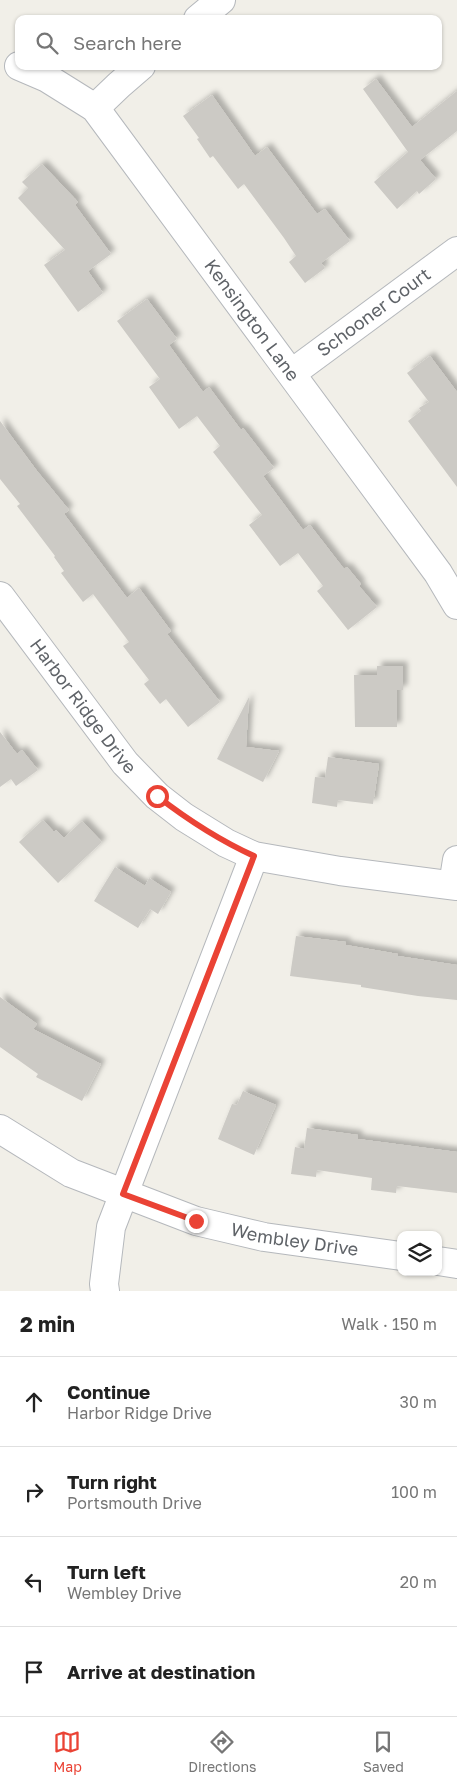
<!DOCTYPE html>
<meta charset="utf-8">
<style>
body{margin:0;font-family:"Golos Text",sans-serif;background:#f2f2f2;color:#222}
.controls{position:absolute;right:15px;bottom:15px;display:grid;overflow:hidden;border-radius:10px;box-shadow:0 1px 4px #0004}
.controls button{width:45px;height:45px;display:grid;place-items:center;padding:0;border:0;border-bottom:1px solid #e0e0e0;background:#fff;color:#222;font:25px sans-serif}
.stop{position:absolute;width:15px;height:15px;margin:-11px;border:4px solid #ea4335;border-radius:50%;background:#fff}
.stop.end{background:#ea4335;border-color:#fff;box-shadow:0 1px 5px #0008}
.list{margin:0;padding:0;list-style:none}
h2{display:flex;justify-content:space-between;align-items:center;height:65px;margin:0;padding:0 20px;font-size:21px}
h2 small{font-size:16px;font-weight:400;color:#767676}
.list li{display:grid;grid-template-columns:32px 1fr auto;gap:15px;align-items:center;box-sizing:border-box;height:90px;padding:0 20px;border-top:1px solid #e0e0e0}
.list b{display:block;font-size:19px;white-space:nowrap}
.list p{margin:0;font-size:16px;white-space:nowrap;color:#767676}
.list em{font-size:16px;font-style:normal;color:#767676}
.icon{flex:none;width:28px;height:28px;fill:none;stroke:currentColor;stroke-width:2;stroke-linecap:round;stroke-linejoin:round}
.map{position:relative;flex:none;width:457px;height:1291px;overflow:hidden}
.search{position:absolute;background:#fff;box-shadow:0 1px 4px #0004;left:15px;right:15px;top:15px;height:55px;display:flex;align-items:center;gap:12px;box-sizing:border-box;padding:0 18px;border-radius:10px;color:#767676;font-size:19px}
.sheet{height:425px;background:#fff}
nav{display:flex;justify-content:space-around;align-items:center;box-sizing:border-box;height:70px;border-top:1px solid #e0e0e0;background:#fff;font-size:14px;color:#767676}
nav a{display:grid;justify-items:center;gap:2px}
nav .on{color:#ea4335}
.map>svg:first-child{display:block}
</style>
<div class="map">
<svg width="457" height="1291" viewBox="0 0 457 1291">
<defs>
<filter id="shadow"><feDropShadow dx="4.5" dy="-4.5" stdDeviation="2.5" flood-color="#0004"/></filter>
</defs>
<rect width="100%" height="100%" fill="#f1efe8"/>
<path fill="#cccac5" filter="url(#shadow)" d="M 376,79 L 412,127 L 457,91 L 457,131 L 420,160 L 436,179 L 419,194 L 417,191 L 397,209 L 374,182 L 408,152 L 363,89 Z
M 212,95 L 255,156 L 267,147 L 317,214 L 325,209 L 350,241 L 321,263 L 325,268 L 305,283 L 289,262 L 296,256 L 284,238 L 244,184 L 238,189 L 213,156 L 210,158 L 197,139 L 199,138 L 183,116 Z
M 42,164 L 78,202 L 75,205 L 111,254 L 88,271 L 103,293 L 78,312 L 44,265 L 65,250 L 18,198 L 28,188 L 22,182 Z
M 147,299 L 177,339 L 169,345 L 203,392 L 209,387 L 241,430 L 243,428 L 274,468 L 263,476 L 303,530 L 310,525 L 344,569 L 347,567 L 361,584 L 359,586 L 377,607 L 348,630 L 317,591 L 323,586 L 298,553 L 280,566 L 249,525 L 262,515 L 213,452 L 220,446 L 197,416 L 179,429 L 149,387 L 160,379 L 117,321 Z
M 430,356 L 457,392 L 457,487 L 408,421 L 421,411 L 419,408 L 429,402 L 407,373 Z
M 0,421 L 37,471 L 69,510 L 64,514 L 127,598 L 139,588 L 171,631 L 167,634 L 220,702 L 188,727 L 166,699 L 160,704 L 144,684 L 149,680 L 123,646 L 129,642 L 93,594 L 83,602 L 61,573 L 64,571 L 54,557 L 55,556 L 17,506 L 20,504 L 0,479 Z
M 377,666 L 403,666 L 403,690 L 397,690 L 397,727 L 355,727 L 354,675 L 377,675 Z
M 249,697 L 246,747 L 279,751 L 263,782 L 217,759 Z
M 0,732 L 17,754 L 22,750 L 38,770 L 16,786 L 11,779 L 0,787 Z
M 328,757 L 379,764 L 373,804 L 338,800 L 337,807 L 312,803 L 315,777 L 325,778 Z
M 43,820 L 54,832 L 56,830 L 64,838 L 82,821 L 102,842 L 58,883 L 19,842 Z
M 115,867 L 145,886 L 149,878 L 171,892 L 158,914 L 150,909 L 138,928 L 94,901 Z
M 296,936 L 346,942 L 346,945 L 398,954 L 398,956 L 457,965 L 457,1000 L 418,996 L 361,987 L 361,985 L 290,976 Z
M 0,997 L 37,1024 L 33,1029 L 101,1064 L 82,1101 L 36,1077 L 38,1074 L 0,1047 Z
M 243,1091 L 276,1105 L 254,1155 L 218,1139 L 232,1104 L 237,1105 Z
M 307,1128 L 358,1135 L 358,1139 L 457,1152 L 457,1193 L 397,1186 L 396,1193 L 371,1190 L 372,1178 L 317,1170 L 316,1177 L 291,1174 L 295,1147 L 304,1149 Z"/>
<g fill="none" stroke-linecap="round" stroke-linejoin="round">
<g stroke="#b5b8bc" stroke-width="30">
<g id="minor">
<path d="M 198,19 L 221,0"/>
<path id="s1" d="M 19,66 L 47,78 L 95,108 L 438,573 L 457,605"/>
<path d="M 95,108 L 119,85 L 141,66"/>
<path id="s2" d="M 292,373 L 457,251"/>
<path id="s3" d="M 0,596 L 125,763 L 157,796 L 184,817 L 226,843 L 254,856 L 340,871 L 457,886"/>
<path d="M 453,885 L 457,860"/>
<path id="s4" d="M 0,1129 L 71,1173 L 196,1221 L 264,1237 L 401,1256"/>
<path d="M 438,1261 L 457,1264"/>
<path d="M 105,1291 L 104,1284 L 111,1227 L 254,856"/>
</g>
</g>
<use href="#minor" stroke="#fff" stroke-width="28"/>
</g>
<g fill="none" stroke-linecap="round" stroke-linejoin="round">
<path stroke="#ea4335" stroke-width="6" d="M 157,796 C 188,820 219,840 254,856 L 123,1194 L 196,1221"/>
</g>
<g text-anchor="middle" stroke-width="4" stroke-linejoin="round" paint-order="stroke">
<g font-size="18" fill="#5f6368" stroke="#fff">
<text dy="6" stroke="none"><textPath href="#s2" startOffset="102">Schooner Court</textPath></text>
<text dy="6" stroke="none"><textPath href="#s1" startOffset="351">Kensington Lane</textPath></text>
<text dy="6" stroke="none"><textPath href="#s3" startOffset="138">Harbor Ridge Drive</textPath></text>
<text dy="6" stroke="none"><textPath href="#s4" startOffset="318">Wembley Drive</textPath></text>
</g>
</g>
</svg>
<div class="controls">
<button><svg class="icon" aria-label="layers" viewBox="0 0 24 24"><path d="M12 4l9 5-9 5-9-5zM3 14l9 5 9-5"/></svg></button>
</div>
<div class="stop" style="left:157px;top:796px"></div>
<div class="stop end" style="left:196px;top:1221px"></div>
<div class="search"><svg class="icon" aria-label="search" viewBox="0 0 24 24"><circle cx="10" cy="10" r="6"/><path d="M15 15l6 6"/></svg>Search here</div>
</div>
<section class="sheet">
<h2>2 min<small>Walk · 150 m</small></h2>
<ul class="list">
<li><svg class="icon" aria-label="ahead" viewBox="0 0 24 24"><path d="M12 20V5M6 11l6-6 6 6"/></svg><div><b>Continue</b><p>Harbor Ridge Drive</p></div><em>30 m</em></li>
<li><svg class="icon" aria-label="right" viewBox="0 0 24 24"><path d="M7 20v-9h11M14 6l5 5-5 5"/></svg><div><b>Turn right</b><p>Portsmouth Drive</p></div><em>100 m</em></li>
<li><svg class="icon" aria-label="left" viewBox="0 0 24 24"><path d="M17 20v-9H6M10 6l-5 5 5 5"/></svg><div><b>Turn left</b><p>Wembley Drive</p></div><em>20 m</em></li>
<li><svg class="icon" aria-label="arrive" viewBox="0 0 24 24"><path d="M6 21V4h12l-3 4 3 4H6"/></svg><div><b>Arrive at destination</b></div></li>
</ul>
</section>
<nav>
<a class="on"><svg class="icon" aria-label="map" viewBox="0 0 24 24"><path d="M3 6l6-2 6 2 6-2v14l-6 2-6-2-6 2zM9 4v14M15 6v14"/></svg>Map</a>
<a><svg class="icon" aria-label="directions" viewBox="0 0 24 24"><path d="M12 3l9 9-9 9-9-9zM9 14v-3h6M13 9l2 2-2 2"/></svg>Directions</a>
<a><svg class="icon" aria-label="saved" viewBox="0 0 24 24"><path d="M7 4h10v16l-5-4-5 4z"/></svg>Saved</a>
</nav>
